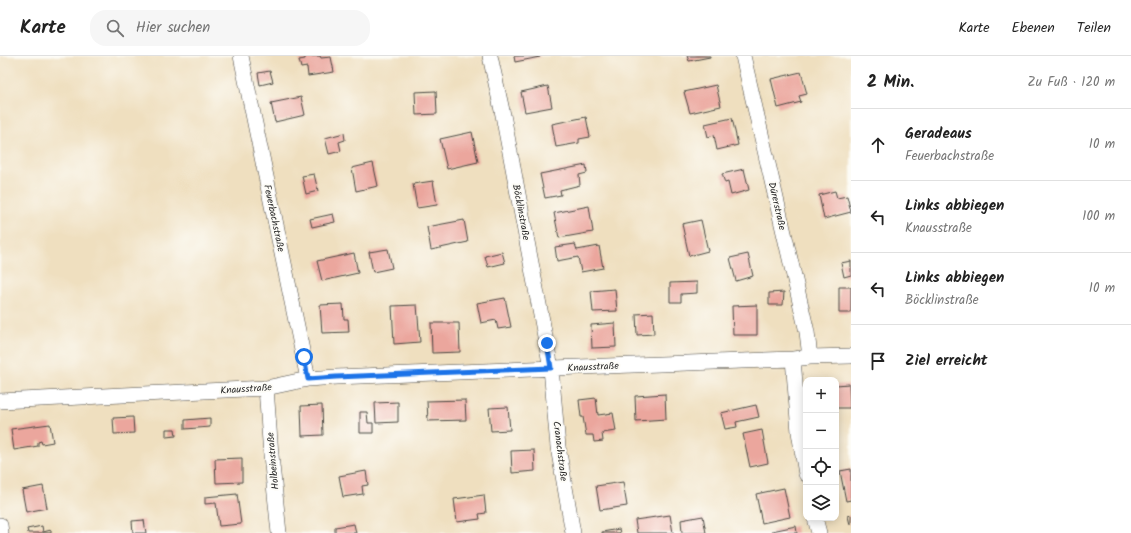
<!DOCTYPE html>
<html lang="de">
<meta charset="utf-8">
<style>
body{margin:0;font-family:Kalam,sans-serif;background:#f6f6f6;color:#222}
.controls{position:absolute;right:12px;bottom:12px;display:grid;overflow:hidden;border-radius:8px;box-shadow:0 2px 10px #0003}
.controls button{width:36px;height:36px;display:grid;place-items:center;padding:0;border:0;border-bottom:1px solid #e0e0e0;background:#fff;color:#222;font:20px sans-serif}
.stop{position:absolute;width:12px;height:12px;margin:-9px;border:3px solid #1a73e8;border-radius:50%;background:#fff}
.stop.end{background:#1a73e8;border-color:#fff;box-shadow:0 1px 4px #0008}
.list{margin:0;padding:0;list-style:none}
h2{display:flex;justify-content:space-between;align-items:center;height:52px;margin:0;padding:0 16px;font-size:17px}
h2 small{font-size:13px;font-weight:400;color:#767676}
.list li{display:grid;grid-template-columns:26px 1fr auto;gap:12px;align-items:center;box-sizing:border-box;height:72px;padding:0 16px;border-top:1px solid #e0e0e0}
.list b{display:block;font-size:15px;white-space:nowrap}
.list p{margin:0;font-size:13px;white-space:nowrap;color:#767676}
.list em{font-size:13px;font-style:normal;color:#767676}
.icon{flex:none;width:22px;height:22px;fill:none;stroke:currentColor;stroke-width:2;stroke-linecap:round;stroke-linejoin:round}
.map{position:relative;flex:none;width:851px;height:477px;overflow:hidden}
header{display:flex;align-items:center;gap:24px;box-sizing:border-box;height:56px;padding:0 20px;background:#fff;border-bottom:1px solid #e0e0e0}
header strong{font-size:19px}
nav{display:flex;gap:22px;margin-inline-start:auto;font-size:14px}
.search{width:280px;height:36px;background:#f6f6f6;display:flex;align-items:center;gap:10px;box-sizing:border-box;padding:0 14px;border-radius:16px;color:#767676;font-size:15px}
main{display:flex}
aside{flex:1;background:#fff}
.map>svg:first-child{display:block}
</style>
<header>
<strong>Karte</strong>
<div class="search"><svg class="icon" aria-label="search" viewBox="0 0 24 24"><circle cx="10" cy="10" r="6"/><path d="M15 15l6 6"/></svg>Hier suchen</div>
<nav><a>Karte</a><a>Ebenen</a><a>Teilen</a></nav>
</header>
<main>
<div class="map">
<svg width="851" height="477" viewBox="0 0 851 477">
<rect width="100%" height="100%" fill="#fdfcf7"/>
<filter id="ink" filterUnits="userSpaceOnUse"><feTurbulence type="fractalNoise" baseFrequency=".025" numOctaves="2"/><feDisplacementMap in="SourceGraphic" scale="8" xChannelSelector="R" yChannelSelector="G"/><feConvolveMatrix kernelMatrix="1 2 1 2 8 2 1 2 1" color-interpolation-filters="sRGB"/></filter>
<filter id="wash" filterUnits="userSpaceOnUse"><feTurbulence type="fractalNoise" baseFrequency=".012" numOctaves="4" result="noise"/><feDisplacementMap in="SourceGraphic" scale="16" xChannelSelector="R" yChannelSelector="G"/><feGaussianBlur stdDeviation="0.9" result="paint"/><feColorMatrix in="noise" values="0 0 0 0 0 0 0 0 0 0 0 0 0 0 0 0 0 1.4 0 .05"/><feComposite in="paint" operator="in"/></filter>
<g filter="url(#wash)">
<rect width="100%" height="100%" fill="#efdfbf"/>
<g id="blocks">
<path fill="#eba69d" d="M 305,0 L 320,0 L 321,2 L 331,1 L 334,16 L 308,20 L 307,11 L 301,12 L 299,4 L 305,3 Z
M 514,0 L 540,0 L 540,1 L 515,6 Z
M 687,0 L 710,0 L 710,1 L 689,5 Z
M 270,15 L 273,26 L 260,29 L 258,17 Z
M 801,16 L 807,38 L 799,40 L 801,46 L 778,52 L 771,23 Z
M 716,29 L 721,50 L 690,57 L 684,36 Z
M 548,30 L 552,51 L 525,56 L 521,36 Z
M 436,35 L 437,58 L 416,59 L 415,36 Z
M 301,41 L 305,59 L 275,66 L 271,47 Z
M 586,61 L 590,81 L 579,83 L 579,87 L 556,91 L 552,68 Z
M 732,62 L 738,89 L 717,94 L 714,79 L 708,81 L 705,68 Z
M 472,76 L 478,106 L 447,113 L 440,83 Z
M 344,77 L 345,84 L 339,86 L 341,95 L 329,98 L 325,82 Z
M 373,107 L 378,130 L 356,135 L 352,112 Z
M 586,109 L 587,117 L 579,119 L 580,129 L 560,134 L 561,139 L 545,142 L 540,118 Z
M 744,113 L 749,134 L 731,139 L 728,126 L 725,127 L 722,118 Z
M 314,118 L 318,135 L 306,138 L 302,120 Z
M 433,125 L 437,149 L 417,152 L 413,128 Z
M 835,135 L 837,142 L 847,140 L 851,156 L 824,163 L 819,139 Z
M 589,150 L 593,176 L 559,182 L 554,157 Z
M 333,158 L 335,166 L 312,171 L 310,163 Z
M 464,164 L 468,186 L 431,194 L 427,171 Z
M 701,164 L 708,195 L 689,200 L 682,168 Z
M 575,188 L 577,194 L 599,190 L 603,212 L 581,216 L 578,201 L 557,205 L 555,191 Z
M 388,193 L 392,212 L 373,216 L 369,196 Z
M 502,196 L 505,207 L 488,211 L 485,200 Z
M 354,197 L 358,217 L 322,225 L 317,205 Z
M 748,198 L 753,220 L 736,225 L 730,202 Z
M 851,205 L 851,219 L 844,221 L 841,207 Z
M 697,226 L 697,237 L 681,238 L 681,246 L 670,246 L 670,227 Z
M 839,231 L 851,231 L 851,257 L 839,257 Z
M 615,233 L 617,255 L 593,256 L 591,235 Z
M 784,236 L 783,249 L 769,249 L 769,237 Z
M 505,242 L 511,271 L 498,273 L 496,264 L 481,267 L 477,247 Z
M 343,248 L 344,263 L 348,263 L 349,276 L 322,277 L 320,249 Z
M 417,249 L 420,286 L 394,288 L 392,250 Z
M 757,249 L 757,279 L 733,279 L 732,250 Z
M 653,257 L 654,278 L 637,279 L 636,258 Z
M 431,267 L 459,267 L 460,296 L 432,297 Z
M 615,267 L 616,291 L 592,292 L 591,269 Z
M 849,328 L 850,352 L 836,352 L 836,329 Z
M 665,338 L 666,363 L 636,365 L 635,340 Z
M 596,342 L 598,359 L 613,357 L 616,375 L 602,377 L 603,385 L 594,386 L 593,379 L 586,379 L 583,361 L 581,361 L 579,344 Z
M 465,344 L 466,364 L 428,365 L 427,345 Z
M 398,346 L 398,366 L 376,367 L 375,347 Z
M 322,349 L 323,379 L 302,380 L 301,350 Z
M 756,349 L 759,361 L 736,366 L 737,371 L 725,373 L 721,357 Z
M 508,351 L 510,374 L 491,375 L 489,352 Z
M 360,356 L 367,356 L 368,367 L 373,367 L 373,377 L 360,377 Z
M 133,361 L 134,377 L 114,378 L 113,362 Z
M 210,362 L 210,371 L 185,373 L 185,364 Z
M 50,368 L 53,386 L 42,388 L 41,385 L 38,386 L 38,390 L 14,394 L 11,373 Z
M 166,373 L 175,373 L 176,380 L 166,381 Z
M 762,374 L 768,407 L 750,411 L 743,378 Z
M 534,394 L 535,415 L 512,417 L 511,395 Z
M 242,402 L 242,426 L 216,427 L 215,403 Z
M 851,413 L 851,444 L 846,445 L 840,415 Z
M 366,415 L 368,429 L 362,430 L 363,438 L 343,441 L 339,420 Z
M 623,426 L 627,450 L 600,454 L 596,430 Z
M 43,430 L 47,452 L 26,456 L 22,434 Z
M 784,432 L 790,461 L 762,467 L 756,438 Z
M 237,438 L 241,468 L 219,470 L 216,447 L 205,448 L 205,441 Z
M 484,439 L 486,457 L 479,458 L 480,463 L 457,466 L 454,443 Z
M 670,459 L 673,477 L 637,477 L 635,464 Z
M 851,459 L 851,469 L 850,469 L 848,460 Z
M 703,460 L 706,477 L 682,477 L 681,464 Z
M 144,464 L 146,477 L 133,477 L 132,465 Z
M 354,468 L 356,477 L 335,477 L 335,471 Z
M 42,470 L 43,476 L 51,474 L 51,477 L 28,477 L 27,473 Z
M 796,470 L 797,477 L 772,477 L 772,475 Z
M 619,473 L 620,477 L 602,477 L 602,476 Z"/>
</g>
</g>
<g filter="url(#ink)">
<use href="#blocks" fill-opacity="0" stroke="#484641" stroke-width="1"/>
<g fill="none" stroke-linecap="round" stroke-linejoin="round">
<g stroke="#484641" stroke-width="16">
<path id="minor" d="M 241,0 L 308,323
M 490,0 L 503,59 L 551,312 L 558,391 L 573,477
M 743,0 L 807,276 L 810,301
M 793,303 L 799,376 L 806,418
M 266,332 L 271,399 L 279,477
M 0,345 L 266,332 L 308,323 L 336,321 L 579,311 L 793,303 L 810,301 L 851,300
M 815,462 L 819,477
M 0,469 L 1,477"/>
</g>
<use href="#minor" stroke="#fff" stroke-width="15"/>
</g>
</g>
<g fill="none" stroke-linecap="round" stroke-linejoin="round" filter="url(#ink)">
<path stroke="#1a73e8" stroke-width="5" d="M 304,301 L 308,323 L 336,321 L 551,312 L 547,287"/>
</g>
<g text-anchor="middle" stroke-width="4" stroke-linejoin="round" paint-order="stroke">
<g font-size="10" fill="#2b2b2b" stroke="#fdfcf7">
<text transform="translate(778 150) rotate(77)" y="4">Dürerstraße</text>
<text transform="translate(522 156) rotate(79)" y="4">Böcklinstraße</text>
<text transform="translate(275 162) rotate(78)" y="4">Feuerbachstraße</text>
<text transform="translate(593 310) rotate(-3)" y="4">Knausstraße</text>
<text transform="translate(246 332) rotate(-4)" y="4">Knausstraße</text>
<text transform="translate(561 395) rotate(83)" y="4">Cranachstraße</text>
<text transform="translate(272 405) rotate(-95)" y="4">Holbeinstraße</text>
</g>
</g>
</svg>
<div class="controls">
<button>+</button>
<button>−</button>
<button><svg class="icon" aria-label="locate" viewBox="0 0 24 24"><circle cx="12" cy="12" r="6"/><path d="M12 2v4M12 18v4M2 12h4M18 12h4"/></svg></button>
<button><svg class="icon" aria-label="layers" viewBox="0 0 24 24"><path d="M12 4l9 5-9 5-9-5zM3 14l9 5 9-5"/></svg></button>
</div>
<div class="stop" style="left:304px;top:301px"></div>
<div class="stop end" style="left:547px;top:287px"></div>
</div>
<aside>
<h2>2 Min.<small>Zu Fuß · 120 m</small></h2>
<ul class="list">
<li><svg class="icon" aria-label="ahead" viewBox="0 0 24 24"><path d="M12 20V5M6 11l6-6 6 6"/></svg><div><b>Geradeaus</b><p>Feuerbachstraße</p></div><em>10 m</em></li>
<li><svg class="icon" aria-label="left" viewBox="0 0 24 24"><path d="M17 20v-9H6M10 6l-5 5 5 5"/></svg><div><b>Links abbiegen</b><p>Knausstraße</p></div><em>100 m</em></li>
<li><svg class="icon" aria-label="left" viewBox="0 0 24 24"><path d="M17 20v-9H6M10 6l-5 5 5 5"/></svg><div><b>Links abbiegen</b><p>Böcklinstraße</p></div><em>10 m</em></li>
<li><svg class="icon" aria-label="arrive" viewBox="0 0 24 24"><path d="M6 21V4h12l-3 4 3 4H6"/></svg><div><b>Ziel erreicht</b></div></li>
</ul>
</aside>
</main>
